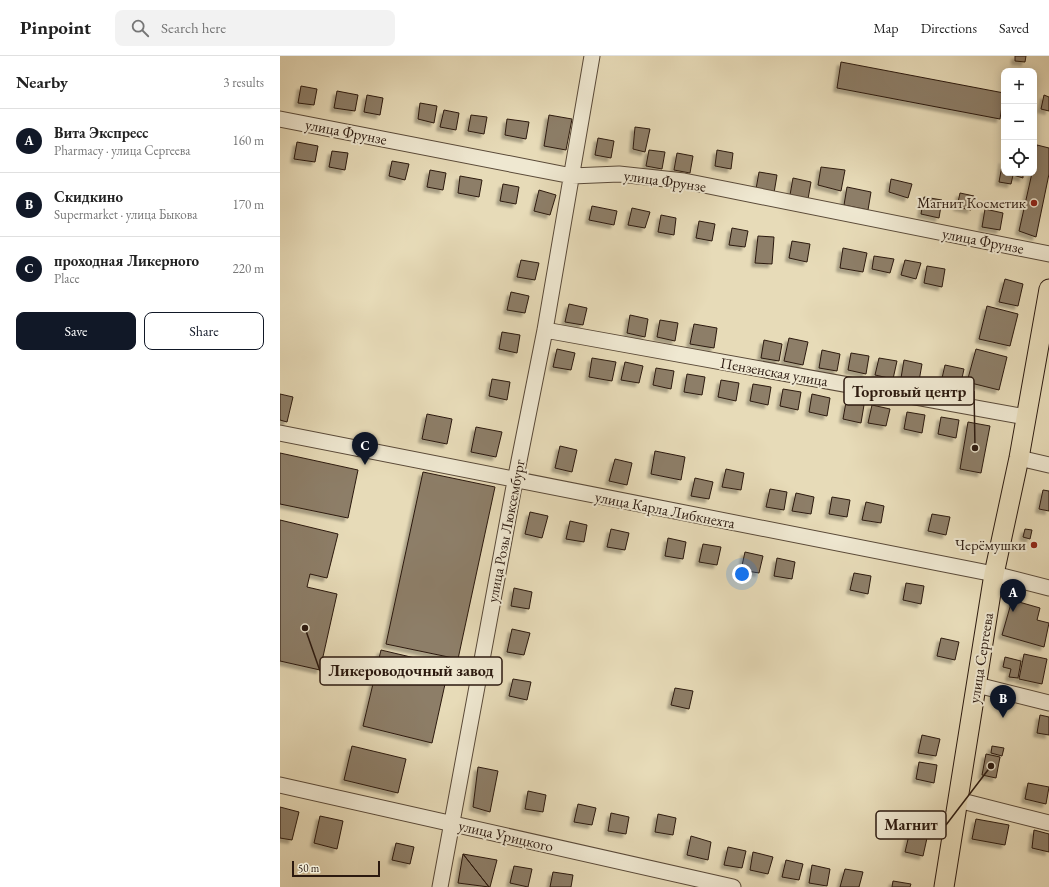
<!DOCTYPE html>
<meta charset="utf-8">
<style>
body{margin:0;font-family:"EB Garamond",serif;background:#f2f2f2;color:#222}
.controls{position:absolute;right:12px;top:12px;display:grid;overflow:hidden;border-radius:8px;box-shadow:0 2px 10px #0003}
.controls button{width:36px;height:36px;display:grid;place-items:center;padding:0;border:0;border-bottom:1px solid #e0e0e0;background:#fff;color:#222;font:20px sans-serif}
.scale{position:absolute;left:12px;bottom:10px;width:88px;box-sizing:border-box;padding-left:4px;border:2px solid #2b190f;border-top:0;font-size:11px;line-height:14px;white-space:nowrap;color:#2b190f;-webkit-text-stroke:3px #efe8d1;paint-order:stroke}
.you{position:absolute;left:462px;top:518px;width:14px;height:14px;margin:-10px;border:3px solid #fff;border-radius:50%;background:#1a73e8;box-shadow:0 0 0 6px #1a73e833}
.badge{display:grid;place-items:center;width:26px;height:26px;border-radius:50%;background:#111827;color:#fff;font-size:13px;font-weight:700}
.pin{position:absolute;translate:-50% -33px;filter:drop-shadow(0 1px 2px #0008)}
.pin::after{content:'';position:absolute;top:21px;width:14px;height:12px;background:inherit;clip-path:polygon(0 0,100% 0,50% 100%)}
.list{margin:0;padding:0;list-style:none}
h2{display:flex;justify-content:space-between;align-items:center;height:52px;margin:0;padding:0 16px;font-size:17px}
h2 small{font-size:13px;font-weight:400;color:#767676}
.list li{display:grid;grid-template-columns:26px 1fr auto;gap:12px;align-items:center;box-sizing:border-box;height:64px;padding:0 16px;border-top:1px solid #e0e0e0}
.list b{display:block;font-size:15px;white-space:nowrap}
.list p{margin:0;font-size:13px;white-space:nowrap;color:#767676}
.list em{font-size:13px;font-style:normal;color:#767676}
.actions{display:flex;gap:8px;padding:12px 16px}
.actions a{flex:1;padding:9px 0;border:1px solid #111827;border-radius:8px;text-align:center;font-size:14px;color:#111827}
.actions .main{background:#111827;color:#fff}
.icon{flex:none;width:22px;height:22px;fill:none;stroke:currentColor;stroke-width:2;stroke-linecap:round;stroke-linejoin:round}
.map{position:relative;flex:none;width:769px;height:831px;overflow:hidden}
header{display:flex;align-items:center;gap:24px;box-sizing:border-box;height:56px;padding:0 20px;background:#fff;border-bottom:1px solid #e0e0e0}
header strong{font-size:19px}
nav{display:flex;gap:22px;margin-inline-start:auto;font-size:14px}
.search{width:280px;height:36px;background:#f2f2f2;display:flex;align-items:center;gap:10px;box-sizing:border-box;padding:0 14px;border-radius:8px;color:#767676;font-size:15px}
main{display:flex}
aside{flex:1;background:#fff}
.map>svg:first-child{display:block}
</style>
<header>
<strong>Pinpoint</strong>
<div class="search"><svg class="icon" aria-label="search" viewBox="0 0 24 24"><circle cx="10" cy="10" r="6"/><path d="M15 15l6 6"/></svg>Search here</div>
<nav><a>Map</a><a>Directions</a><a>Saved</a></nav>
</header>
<main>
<aside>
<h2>Nearby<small>3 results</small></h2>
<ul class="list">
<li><span class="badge">A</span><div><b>Вита Экспресс</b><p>Pharmacy · улица Сергеева</p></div><em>160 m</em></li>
<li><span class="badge">B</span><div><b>Скидкино</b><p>Supermarket · улица Быкова</p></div><em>170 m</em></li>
<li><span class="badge">C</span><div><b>проходная Ликерного</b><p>Place</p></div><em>220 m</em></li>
</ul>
<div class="actions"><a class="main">Save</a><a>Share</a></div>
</aside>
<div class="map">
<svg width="769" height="831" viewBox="0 0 769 831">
<defs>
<filter id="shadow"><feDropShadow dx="-3.5" dy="3.5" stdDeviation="1" flood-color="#0004"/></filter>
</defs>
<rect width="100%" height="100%" fill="#e7dbb8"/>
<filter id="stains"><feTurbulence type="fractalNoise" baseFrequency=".005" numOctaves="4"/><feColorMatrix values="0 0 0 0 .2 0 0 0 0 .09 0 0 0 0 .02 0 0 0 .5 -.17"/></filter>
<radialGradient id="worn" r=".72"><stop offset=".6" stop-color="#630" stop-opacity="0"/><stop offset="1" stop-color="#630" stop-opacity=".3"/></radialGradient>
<path fill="#8d7e67" stroke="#2b190f" filter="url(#shadow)" d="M 735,0 L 746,0 L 745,6 L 735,5 Z
M 561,6 L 724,37 L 720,63 L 557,32 Z
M 21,30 L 37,33 L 34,49 L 18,47 Z
M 57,35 L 78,39 L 75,55 L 54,52 Z
M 87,39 L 103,42 L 100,59 L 84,56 Z
M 764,39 L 769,41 L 769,55 L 761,53 Z
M 140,47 L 157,50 L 154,67 L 138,63 Z
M 164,54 L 179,57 L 176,74 L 160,71 Z
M 191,59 L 207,61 L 204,78 L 188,75 Z
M 269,59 L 292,63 L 286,94 L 264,90 Z
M 227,63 L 249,66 L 246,83 L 225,79 Z
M 355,71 L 370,73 L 365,96 L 353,93 Z
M 318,82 L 334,85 L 331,102 L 315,99 Z
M 17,86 L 38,90 L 35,106 L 14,103 Z
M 757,89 L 769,92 L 769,118 L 756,181 L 739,175 L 752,117 L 754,117 L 754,105 Z
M 369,94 L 385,96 L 382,113 L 366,110 Z
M 437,94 L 453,97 L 451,113 L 435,110 Z
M 52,95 L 68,97 L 65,114 L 49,111 Z
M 397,97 L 413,100 L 410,117 L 394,114 Z
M 723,104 L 724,117 L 743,117 L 743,122 L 733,119 L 731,128 L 719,126 Z
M 112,105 L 129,108 L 125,124 L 109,120 Z
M 541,111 L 565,114 L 561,135 L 538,129 Z
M 150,114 L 166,117 L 163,134 L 147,131 Z
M 479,116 L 497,119 L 494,137 L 476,133 Z
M 180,120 L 202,124 L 199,141 L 178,137 Z
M 513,122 L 531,126 L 528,143 L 510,139 Z
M 611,123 L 632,128 L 628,142 L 609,136 Z
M 223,128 L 239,131 L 236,148 L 220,145 Z
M 567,131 L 591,136 L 588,154 L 564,149 Z
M 259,134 L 276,139 L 270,159 L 254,155 Z
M 680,137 L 694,140 L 691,154 L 677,151 Z
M 644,141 L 662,144 L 659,162 L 641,158 Z
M 312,150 L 337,155 L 334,169 L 309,164 Z
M 352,152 L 370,156 L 365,172 L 348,169 Z
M 705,153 L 723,157 L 720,174 L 702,171 Z
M 381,159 L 396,162 L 394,179 L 378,176 Z
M 419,165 L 435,168 L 432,185 L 416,182 Z
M 452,172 L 468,175 L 465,191 L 449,189 Z
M 478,180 L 494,181 L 492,208 L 475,207 Z
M 512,185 L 530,188 L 527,206 L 509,202 Z
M 563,192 L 587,197 L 583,216 L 560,212 Z
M 594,200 L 614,203 L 610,217 L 592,213 Z
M 241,204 L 259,207 L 255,224 L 237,221 Z
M 625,204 L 641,207 L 636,223 L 621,219 Z
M 647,210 L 665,213 L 662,231 L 644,227 Z
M 725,223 L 743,228 L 738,250 L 719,246 Z
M 231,236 L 249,240 L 245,257 L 227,254 Z
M 289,248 L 307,252 L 303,269 L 285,266 Z
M 707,250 L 738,258 L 730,290 L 699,283 Z
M 350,259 L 368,263 L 365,281 L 347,277 Z
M 380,264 L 398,267 L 395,285 L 377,281 Z
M 414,268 L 437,272 L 434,292 L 410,288 Z
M 222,276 L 240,279 L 237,297 L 219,293 Z
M 509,282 L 528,286 L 523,309 L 504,305 Z
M 484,284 L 502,288 L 499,305 L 481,302 Z
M 277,293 L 295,297 L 291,314 L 273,311 Z
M 696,293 L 727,301 L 719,334 L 687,326 Z
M 542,294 L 560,298 L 557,315 L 539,312 Z
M 571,297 L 589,300 L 586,318 L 568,314 Z
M 312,302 L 336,306 L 332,325 L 309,321 Z
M 599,302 L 617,305 L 613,323 L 595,319 Z
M 624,304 L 642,308 L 639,325 L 621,322 Z
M 345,306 L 363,310 L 359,327 L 341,324 Z
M 665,309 L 684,313 L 679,336 L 660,331 Z
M 376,312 L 394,315 L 391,333 L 373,329 Z
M 407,318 L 425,321 L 422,339 L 404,336 Z
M 212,323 L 230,326 L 227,344 L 209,340 Z
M 441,324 L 459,327 L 456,345 L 438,341 Z
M 473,328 L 491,331 L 488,349 L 470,345 Z
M 503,333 L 521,336 L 518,354 L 500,350 Z
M 0,338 L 13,341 L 7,366 L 0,364 Z
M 532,338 L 550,342 L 547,360 L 529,356 Z
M 566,346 L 584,349 L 581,367 L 563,363 Z
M 592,349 L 610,353 L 606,370 L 588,367 Z
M 627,356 L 645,359 L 642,377 L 624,373 Z
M 147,358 L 172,363 L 167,388 L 142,383 Z
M 661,361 L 679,364 L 676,382 L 658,378 Z
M 688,366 L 710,370 L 701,417 L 680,413 Z
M 196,371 L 222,376 L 216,401 L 191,396 Z
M 280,390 L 297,394 L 292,416 L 275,412 Z
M 375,395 L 405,401 L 401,424 L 371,418 Z
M 0,397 L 78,414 L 68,462 L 0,448 Z
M 335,403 L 352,407 L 347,429 L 329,425 Z
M 446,413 L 464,417 L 461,434 L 442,431 Z
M 143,416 L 215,431 L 178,603 L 106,588 Z
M 415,422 L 433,426 L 429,443 L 411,440 Z
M 490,433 L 507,436 L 504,454 L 486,451 Z
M 763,434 L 769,435 L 769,455 L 759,453 Z
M 516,437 L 534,441 L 531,458 L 512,455 Z
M 552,441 L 570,444 L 567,461 L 549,458 Z
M 586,446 L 604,450 L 601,467 L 582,464 Z
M 250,456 L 268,460 L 262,482 L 245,478 Z
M 652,458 L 670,461 L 666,479 L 648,475 Z
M 0,464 L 58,478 L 47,522 L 30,518 L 27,531 L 57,538 L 40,614 L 0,605 Z
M 290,465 L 307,469 L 304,486 L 286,483 Z
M 331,473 L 349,477 L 345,494 L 327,491 Z
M 745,473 L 752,474 L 750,483 L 743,481 Z
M 388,482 L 406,486 L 403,503 L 385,500 Z
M 423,488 L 441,491 L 437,509 L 419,506 Z
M 465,496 L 483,500 L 479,517 L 461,514 Z
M 497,502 L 515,506 L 512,523 L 494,520 Z
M 574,517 L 591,520 L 588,538 L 570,534 Z
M 626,527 L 644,530 L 641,548 L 623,544 Z
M 234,532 L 252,536 L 249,553 L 231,550 Z
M 732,544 L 760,552 L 757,564 L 769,567 L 764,591 L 722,579 Z
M 232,573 L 250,577 L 244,599 L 227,596 Z
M 661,582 L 679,586 L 675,604 L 657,600 Z
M 101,594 L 169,610 L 152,687 L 83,670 Z
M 744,598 L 767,603 L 762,628 L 739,623 Z
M 725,601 L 741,605 L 738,622 L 729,621 L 731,613 L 723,611 Z
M 233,623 L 251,626 L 247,644 L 229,640 Z
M 395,632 L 413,635 L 409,653 L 391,649 Z
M 760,659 L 769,661 L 769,679 L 757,677 Z
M 642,679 L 660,683 L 656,700 L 638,697 Z
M 72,690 L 126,703 L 118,737 L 64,724 Z
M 712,690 L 724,692 L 722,700 L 711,697 Z
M 706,698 L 720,701 L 716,722 L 702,719 Z
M 639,706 L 657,709 L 654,727 L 636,723 Z
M 198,711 L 218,715 L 210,756 L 193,751 Z
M 748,727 L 769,731 L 766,748 L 745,743 Z
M 248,735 L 266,739 L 263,756 L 245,753 Z
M 298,748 L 316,752 L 312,769 L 294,766 Z
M 0,751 L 19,756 L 12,784 L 0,782 Z
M 331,757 L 349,761 L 346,778 L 328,775 Z
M 378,758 L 396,762 L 393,779 L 375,776 Z
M 40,760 L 63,765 L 57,793 L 34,787 Z
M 696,763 L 729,769 L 725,789 L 692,783 Z
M 754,774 L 769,778 L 769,796 L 752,792 Z
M 629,779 L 647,782 L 643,800 L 625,796 Z
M 411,780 L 431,786 L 428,804 L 407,799 Z
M 116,787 L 134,791 L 130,808 L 112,804 Z
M 448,791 L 466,795 L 462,812 L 444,809 Z
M 473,796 L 493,801 L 488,818 L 470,814 Z
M 183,798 L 217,804 L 210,831 L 209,831 Z
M 183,798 L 209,831 L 178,827 Z
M 506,804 L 523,808 L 519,824 L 502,821 Z
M 532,809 L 550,813 L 547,830 L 529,827 Z
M 234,810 L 252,813 L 248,831 L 230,827 Z
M 565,813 L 583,816 L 579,831 L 560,831 Z
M 273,816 L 293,819 L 291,831 L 270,831 Z
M 613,825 L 631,828 L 630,831 L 612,831 Z"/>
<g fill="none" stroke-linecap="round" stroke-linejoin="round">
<g stroke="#5a4a39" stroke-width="17">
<path id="minor" d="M 0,63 L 292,120 L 339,118 L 404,125 L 769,198
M 265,274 L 746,361
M 0,377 L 714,518 L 769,532
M 739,402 L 769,409
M 697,629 L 769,647
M 0,729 L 453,831
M 678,744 L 769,767
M 160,831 L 235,425 L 265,274 L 312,0"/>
</g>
<g stroke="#2b190f" stroke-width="21">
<path id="major" d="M 664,831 L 714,518 L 739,402 L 769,233"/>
</g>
<use href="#minor" stroke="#efe8d1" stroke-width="15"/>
<use href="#major" stroke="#e7dbb8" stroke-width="19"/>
</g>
<g fill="#8f2418" stroke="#efe8d1" stroke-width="1.5">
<circle cx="754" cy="147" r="4"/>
<circle cx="754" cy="489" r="4"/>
</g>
<g text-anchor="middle" stroke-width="4" stroke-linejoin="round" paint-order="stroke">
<g font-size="15" fill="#2b190f" stroke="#efe8d1">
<text transform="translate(66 76) rotate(11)" y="5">улица Фрунзе</text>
<text transform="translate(385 125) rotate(8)" y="5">улица Фрунзе</text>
<text transform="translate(703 185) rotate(11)" y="5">улица Фрунзе</text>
<text transform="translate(494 316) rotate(10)" y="5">Пензенская улица</text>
<text transform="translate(385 454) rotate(11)" y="5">улица Карла Либкнехта</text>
<text transform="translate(226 475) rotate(-79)" y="5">улица Розы Люксембург</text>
<text transform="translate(701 602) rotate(-81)" y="5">улица Сергеева</text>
<text transform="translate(226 780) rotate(13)" y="5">улица Урицкого</text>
</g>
<g font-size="15" fill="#2b190f" stroke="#efe8d1" text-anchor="end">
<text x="746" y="152">Магнит Косметик</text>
<text x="746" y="494">Черёмушки</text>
</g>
</g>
<path fill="none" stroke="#2b190f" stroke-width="1.5" d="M695 392L694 335M25 572L40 615M711 710L666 769"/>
<g fill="#2b190f" stroke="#efe8d1" stroke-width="1.5">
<circle cx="695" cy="392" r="4"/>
<circle cx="25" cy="572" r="4"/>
<circle cx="711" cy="710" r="4"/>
</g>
<g fill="#efe8d1" stroke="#2b190f" stroke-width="1.5">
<rect x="564" y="321" width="130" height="28" rx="4"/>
<rect x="40" y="601" width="182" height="28" rx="4"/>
<rect x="596" y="755" width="70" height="28" rx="4"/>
</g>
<g font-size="16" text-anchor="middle" font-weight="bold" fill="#2b190f">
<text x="629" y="341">Торговый центр</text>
<text x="131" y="620">Ликероводочный завод</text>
<text x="631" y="774">Магнит</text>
</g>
<rect width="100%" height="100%" filter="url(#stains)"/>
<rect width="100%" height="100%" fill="url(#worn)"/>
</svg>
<div class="controls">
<button>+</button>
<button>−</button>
<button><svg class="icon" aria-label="locate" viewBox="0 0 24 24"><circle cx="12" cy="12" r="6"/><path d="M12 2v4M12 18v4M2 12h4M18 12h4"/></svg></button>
</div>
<div class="scale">50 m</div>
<div class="you"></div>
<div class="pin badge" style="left:733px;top:556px">A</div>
<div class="pin badge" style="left:723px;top:662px">B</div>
<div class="pin badge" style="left:85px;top:409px">C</div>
</div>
</main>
